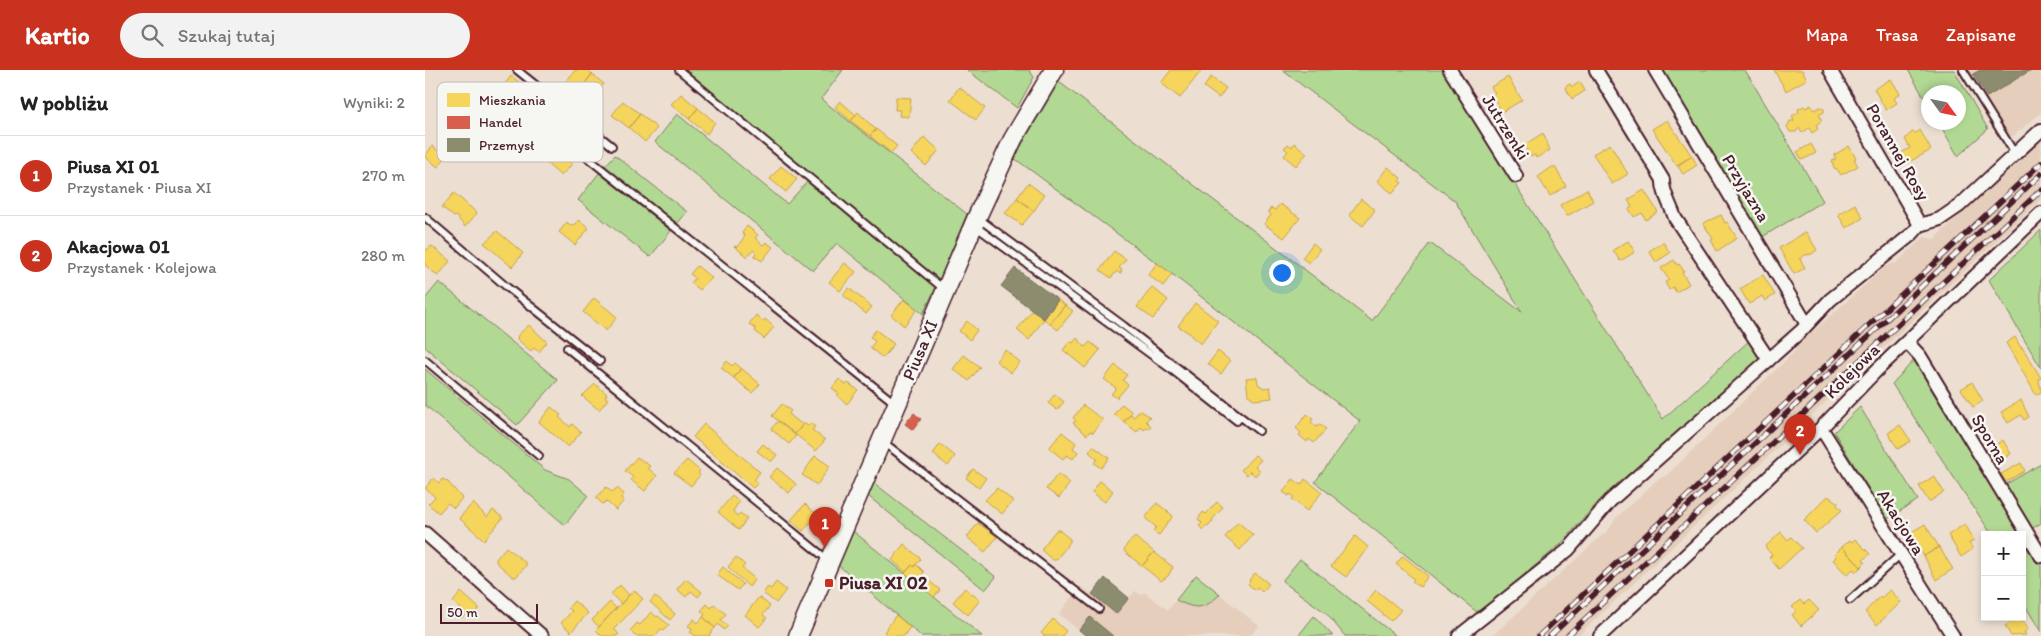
<!DOCTYPE html>
<html lang="pl">
<meta charset="utf-8">
<style>
body{margin:0;font-family:Itim,sans-serif;background:#f2f2f2;color:#222}
.controls{position:absolute;right:15px;bottom:15px;display:grid;overflow:hidden;border-radius:0px;box-shadow:0 2px 8px #0003}
.controls button{width:45px;height:45px;display:grid;place-items:center;padding:0;border:0;border-bottom:1px solid #e0e0e0;background:#fff;color:#222;font:25px sans-serif}
.compass{position:absolute;left:1496px;top:15px;width:45px;height:45px;border-radius:50%;background:#fff;box-shadow:0 2px 8px #0003;rotate:123deg}
.scale{position:absolute;left:15px;bottom:12px;width:98px;box-sizing:border-box;padding-left:5px;border:2px solid #4a1f2b;border-top:0;font-size:14px;line-height:18px;white-space:nowrap;color:#4a1f2b;-webkit-text-stroke:4px #f6f6f2;paint-order:stroke}
.you{position:absolute;left:856px;top:202px;width:18px;height:18px;margin:-12px;border:4px solid #fff;border-radius:50%;background:#1a73e8;box-shadow:0 0 0 8px #1a73e833}
.badge{display:grid;place-items:center;width:32px;height:32px;border-radius:50%;background:#c8321e;color:#fff;font-size:16px;font-weight:700}
.pin{position:absolute;translate:-50% -41px;filter:drop-shadow(0 1px 2px #0008)}
.pin::after{content:'';position:absolute;top:26px;width:18px;height:15px;background:inherit;clip-path:polygon(0 0,100% 0,50% 100%)}
.list{margin:0;padding:0;list-style:none}
h2{display:flex;justify-content:space-between;align-items:center;height:65px;margin:0;padding:0 20px;font-size:21px}
h2 small{font-size:16px;font-weight:400;color:#767676}
.list li{display:grid;grid-template-columns:32px 1fr auto;gap:15px;align-items:center;box-sizing:border-box;height:80px;padding:0 20px;border-top:1px solid #e0e0e0}
.list b{display:block;font-size:19px;white-space:nowrap}
.list p{margin:0;font-size:16px;white-space:nowrap;color:#767676}
.list em{font-size:16px;font-style:normal;color:#767676}
.icon{flex:none;width:28px;height:28px;fill:none;stroke:currentColor;stroke-width:2;stroke-linecap:round;stroke-linejoin:round}
.map{position:relative;flex:none;width:1616px;height:566px;overflow:hidden}
header{display:flex;align-items:center;gap:30px;box-sizing:border-box;height:70px;padding:0 25px;background:#c8321e;color:#fff}
header strong{font-size:24px}
nav{display:flex;gap:28px;margin-inline-start:auto;font-size:18px}
.search{width:350px;height:45px;background:#f2f2f2;display:flex;align-items:center;gap:12px;box-sizing:border-box;padding:0 18px;border-radius:28px;color:#767676;font-size:19px}
main{display:flex}
aside{flex:1;background:#fff}
.map>svg:first-child{display:block}
</style>
<header>
<strong>Kartio</strong>
<div class="search"><svg class="icon" aria-label="search" viewBox="0 0 24 24"><circle cx="10" cy="10" r="6"/><path d="M15 15l6 6"/></svg>Szukaj tutaj</div>
<nav><a>Mapa</a><a>Trasa</a><a>Zapisane</a></nav>
</header>
<main>
<aside>
<h2>W pobliżu<small>Wyniki: 2</small></h2>
<ul class="list">
<li><span class="badge">1</span><div><b>Piusa XI 01</b><p>Przystanek · Piusa XI</p></div><em>270 m</em></li>
<li><span class="badge">2</span><div><b>Akacjowa 01</b><p>Przystanek · Kolejowa</p></div><em>280 m</em></li>
</ul>
</aside>
<div class="map">
<svg width="1616" height="566" viewBox="0 0 1616 566">
<rect width="100%" height="100%" fill="#ecdfd2"/>
<filter id="ink" filterUnits="userSpaceOnUse"><feTurbulence type="fractalNoise" baseFrequency=".02" numOctaves="2"/><feDisplacementMap in="SourceGraphic" scale="10" xChannelSelector="R" yChannelSelector="G"/><feConvolveMatrix kernelMatrix="1 2 1 2 8 2 1 2 1" color-interpolation-filters="sRGB"/></filter>
<g filter="url(#ink)">
<path fill="#e5cebc" d="M 1543,0 L 1616,0 L 1616,43 L 1587,67 L 1578,60 Z
M 1616,68 L 1616,129 L 1153,566 L 1067,566 L 1185,458 L 1190,449 L 1233,409 L 1242,405 L 1368,283 L 1373,275 L 1461,196 L 1471,193 L 1499,167 L 1509,169 Z
M 771,505 L 834,556 L 825,566 L 661,566 L 634,544 L 655,516 L 667,524 L 680,508 L 704,528 L 710,521 L 716,525 L 719,522 L 743,540 Z"/>
<path fill="#b2d994" stroke="#7e7c60" d="M 261,0 L 418,0 L 396,29 L 542,144 L 514,210 Z
M 542,0 L 604,0 L 609,7 L 592,38 Z
M 857,0 L 1018,0 L 1238,349 L 1325,270 L 1338,289 L 1250,367 L 1201,406 L 1173,432 L 1136,474 L 1053,543 L 890,412 L 935,351 L 747,204 L 589,88 L 634,12 L 947,251 L 1005,173 L 1097,242 L 1030,131 Z
M 1236,0 L 1320,0 L 1398,131 L 1337,167 Z
M 1483,0 L 1529,0 L 1563,59 L 1533,86 L 1514,53 L 1534,52 L 1534,22 L 1504,22 L 1503,34 Z
M 252,44 L 362,134 L 383,111 L 511,217 L 498,244 L 412,173 L 388,201 L 230,72 Z
M 190,85 L 262,142 L 252,154 L 179,97 Z
M 174,103 L 246,161 L 225,187 L 153,130 Z
M 1616,160 L 1616,298 L 1564,210 Z
M 14,212 L 133,310 L 92,355 L 0,277 L 0,229 Z
M 1491,288 L 1616,492 L 1616,562 L 1597,530 L 1597,465 L 1567,465 L 1467,314 Z
M 0,299 L 120,400 L 144,409 L 163,425 L 140,455 L 0,335 Z
M 1435,337 L 1493,430 L 1462,449 L 1409,362 Z
M 1616,394 L 1616,453 L 1605,460 L 1578,416 Z
M 449,413 L 571,507 L 560,520 L 443,426 Z
M 428,461 L 557,566 L 496,566 L 413,495 Z
M 875,489 L 971,566 L 920,566 L 901,543 L 857,511 Z
M 771,505 L 795,524 C 779,540 771,540 751,530 Z
M 889,546 L 906,564 L 908,566 L 873,566 Z"/>
<path fill="#f6d55c" stroke="#c29e4d" d="M 150,0 L 162,0 L 167,4 L 152,24 L 140,13 Z
M 746,0 L 774,0 L 776,1 L 755,28 L 736,13 Z
M 1349,0 L 1377,0 L 1382,9 L 1361,21 Z
M 167,4 L 179,14 L 164,32 L 152,24 Z
M 86,6 L 100,17 L 93,26 L 79,15 Z
M 786,7 L 801,18 L 794,28 L 779,17 Z
M 1083,7 L 1097,30 L 1077,42 L 1067,25 L 1070,23 L 1066,17 Z
M 1466,9 L 1475,24 L 1469,28 L 1472,33 L 1461,40 L 1449,19 Z
M 1155,12 L 1160,21 L 1147,29 L 1140,17 L 1145,14 L 1147,17 Z
M 534,17 L 560,38 L 551,50 L 525,30 Z
M 256,24 L 273,38 L 264,49 L 246,34 Z
M 471,27 L 486,28 L 484,47 L 474,46 L 475,40 L 470,40 Z
M 198,31 L 215,44 L 204,58 L 187,45 Z
M 415,31 L 431,45 L 426,51 L 410,37 Z
M 1386,35 L 1389,40 L 1395,37 L 1399,39 L 1399,42 L 1394,45 L 1397,50 L 1391,55 L 1393,59 L 1387,63 L 1384,58 L 1377,63 L 1374,58 L 1371,62 L 1365,62 L 1362,57 L 1365,51 L 1370,51 L 1367,46 L 1374,42 L 1373,39 L 1379,36 L 1381,38 Z
M 273,38 L 290,52 L 282,64 L 264,49 Z
M 433,42 L 451,60 L 445,66 L 426,51 Z
M 215,44 L 232,58 L 220,72 L 204,58 Z
M 1242,50 L 1267,86 L 1252,96 L 1227,59 Z
M 451,59 L 472,76 L 466,83 L 445,66 Z
M 1495,60 L 1506,80 L 1482,93 L 1476,83 L 1485,78 L 1480,69 L 1487,62 L 1491,63 Z
M 1118,63 L 1125,80 L 1111,88 L 1110,85 L 1106,87 L 1099,75 Z
M 499,67 L 514,80 L 501,96 L 486,83 Z
M 869,73 L 882,83 L 871,96 L 859,86 L 863,81 L 859,78 L 863,74 L 867,77 Z
M 1185,74 L 1203,104 L 1187,114 L 1168,84 Z
M 1386,74 L 1391,83 L 1377,90 L 1372,82 Z
M 7,76 L 21,87 L 13,97 L 0,87 Z
M 1424,76 L 1431,88 L 1429,89 L 1433,96 L 1416,105 L 1412,99 L 1409,98 L 1407,91 L 1411,89 L 1409,85 Z
M 130,80 L 147,94 L 136,106 L 120,92 Z
M 1267,86 L 1272,95 L 1258,104 L 1252,95 Z
M 356,96 L 372,109 L 361,122 L 345,109 Z
M 963,97 L 976,108 L 974,111 L 977,113 L 967,123 L 952,111 Z
M 1127,97 L 1130,97 L 1141,116 L 1125,126 L 1113,107 Z
M 603,113 L 619,125 L 609,141 L 592,128 Z
M 1162,119 L 1168,131 L 1142,146 L 1135,135 Z
M 1219,120 L 1233,142 L 1221,150 L 1217,143 L 1209,147 L 1204,139 L 1207,137 L 1203,130 Z
M 29,123 L 52,143 L 40,157 L 31,146 L 29,147 L 17,137 Z
M 592,128 L 609,141 L 597,155 L 580,143 Z
M 936,129 L 950,140 L 938,156 L 924,145 Z
M 855,134 L 875,148 L 859,168 L 839,154 L 846,145 L 843,142 L 846,138 L 850,140 Z
M 1430,134 L 1438,148 L 1421,158 L 1413,144 Z
M 1296,145 L 1300,153 L 1302,152 L 1312,168 L 1292,181 L 1286,170 L 1288,169 L 1278,153 Z
M 154,150 L 164,158 L 150,175 L 134,162 L 142,152 L 145,155 L 151,154 Z
M 322,156 L 333,165 L 330,168 L 338,175 L 341,172 L 348,177 L 337,191 L 329,186 L 331,183 L 328,180 L 322,187 L 309,176 L 312,177 L 320,166 L 317,163 Z
M 72,161 L 98,183 L 87,197 L 59,173 Z
M 1381,162 L 1392,180 L 1387,184 L 1380,185 L 1375,189 L 1380,198 L 1369,204 L 1354,178 Z
M 1203,171 L 1210,182 L 1195,191 L 1188,180 Z
M 1238,172 L 1245,183 L 1231,192 L 1224,181 Z
M 888,173 L 895,179 L 884,193 L 877,188 Z
M 7,176 L 25,191 L 13,206 L 0,195 L 0,181 Z
M 689,181 L 701,189 L 694,198 L 697,200 L 695,204 L 692,201 L 686,208 L 675,200 Z
M 1249,190 L 1252,195 L 1254,194 L 1259,201 L 1257,202 L 1264,214 L 1251,222 L 1248,217 L 1244,220 L 1240,212 L 1244,210 L 1236,198 Z
M 420,193 L 431,202 L 415,221 L 404,212 Z
M 732,193 L 747,204 L 738,216 L 723,205 Z
M 272,196 L 287,208 L 275,220 L 266,213 L 270,208 L 265,204 Z
M 1338,205 L 1350,225 L 1340,231 L 1337,226 L 1324,234 L 1315,219 Z
M 727,217 L 743,230 L 728,249 L 712,237 Z
M 424,218 L 447,237 L 441,244 L 418,225 Z
M 169,228 L 192,247 L 181,261 L 158,242 Z
M 479,229 L 492,240 L 479,256 L 466,245 Z
M 633,230 L 640,235 L 625,254 L 619,249 Z
M 770,233 L 793,251 L 776,274 L 766,266 L 767,265 L 753,256 Z
M 640,235 L 648,241 L 633,260 L 625,254 Z
M 607,240 L 619,249 L 604,270 L 592,260 Z
M 331,245 L 338,251 L 340,249 L 349,257 L 339,269 L 330,261 L 331,259 L 324,254 Z
M 542,251 L 552,260 L 545,270 L 534,261 Z
M 104,255 L 122,272 L 114,282 L 109,278 L 106,281 L 92,269 L 93,265 Z
M 451,260 L 469,274 L 458,288 L 445,278 L 450,271 L 445,267 Z
M 1590,267 L 1596,278 L 1597,277 L 1616,308 L 1614,309 L 1616,322 L 1611,325 L 1581,273 Z
M 652,268 L 660,277 L 665,272 L 675,280 L 660,298 L 638,280 L 645,271 L 648,273 Z
M 580,280 L 595,292 L 586,303 L 571,291 Z
M 793,281 L 805,291 L 796,304 L 783,294 Z
M 539,285 L 555,297 L 544,311 L 528,299 Z
M 302,291 L 307,296 L 310,293 L 316,298 L 309,308 L 296,298 Z
M 690,295 L 702,305 L 698,310 L 703,315 L 692,328 L 686,324 L 691,318 L 679,309 Z
M 316,298 L 335,314 L 327,323 L 309,308 Z
M 832,307 L 833,314 L 839,318 L 845,317 L 847,328 L 830,330 L 823,325 L 821,308 Z
M 414,309 L 421,315 L 423,313 L 433,320 L 422,334 L 412,326 L 414,324 L 407,318 Z
M 1547,312 L 1558,331 L 1548,337 L 1536,319 Z
M 170,314 L 182,324 L 180,327 L 183,329 L 174,340 L 157,326 Z
M 630,324 L 639,332 L 632,340 L 623,333 Z
M 1596,330 L 1604,347 L 1599,350 L 1596,345 L 1583,353 L 1576,342 Z
M 357,334 L 366,341 L 364,343 L 366,346 L 378,355 L 370,364 L 347,346 Z
M 697,334 L 707,342 L 699,352 L 689,344 Z
M 658,335 L 678,350 L 668,363 L 665,361 L 662,365 L 648,353 L 651,351 L 648,348 Z
M 126,337 L 136,345 L 134,347 L 145,357 L 147,354 L 156,362 L 143,377 L 114,352 Z
M 715,340 L 725,347 L 721,351 L 726,356 L 723,359 L 721,358 L 719,360 L 716,357 L 712,362 L 699,352 L 706,344 L 709,347 Z
M 882,344 L 888,349 L 886,352 L 892,357 L 894,354 L 901,359 L 889,373 L 884,369 L 882,372 L 874,365 L 876,363 L 871,358 Z
M 353,351 L 371,366 L 364,374 L 346,359 Z
M 379,353 L 383,356 L 385,353 L 390,357 L 387,360 L 400,370 L 391,381 L 370,364 Z
M 279,354 L 335,402 L 329,410 L 333,413 L 328,418 L 268,367 Z
M 1475,355 L 1486,371 L 1473,379 L 1463,363 Z
M 637,362 L 651,373 L 648,378 L 653,382 L 648,389 L 642,385 L 638,389 L 624,378 Z
M 1578,370 L 1586,384 L 1570,394 L 1562,380 Z
M 338,374 L 352,385 L 346,392 L 332,381 Z
M 515,374 L 530,386 L 523,396 L 508,384 Z
M 668,376 L 684,388 L 676,398 L 669,393 L 672,389 L 664,382 Z
M 830,385 L 836,390 L 830,396 L 835,400 L 830,406 L 825,401 L 822,405 L 816,400 Z
M 390,386 L 405,396 L 392,415 L 377,405 Z
M 212,387 L 225,396 L 223,398 L 232,406 L 220,421 L 206,410 L 208,407 L 200,401 Z
M 262,390 L 275,401 L 273,403 L 275,405 L 266,416 L 249,403 Z
M 1596,393 L 1600,401 L 1581,412 L 1576,404 Z
M 352,398 L 371,414 L 364,423 L 344,407 Z
M 548,399 L 561,408 L 554,418 L 541,408 Z
M 633,404 L 645,413 L 634,428 L 621,419 Z
M 1509,406 L 1519,422 L 1504,432 L 1494,416 Z
M 9,408 L 14,413 L 17,409 L 22,411 L 37,428 L 29,438 L 23,433 L 14,443 L 3,434 L 10,427 L 0,418 L 4,414 L 4,412 Z
M 868,409 L 876,415 L 880,409 L 897,422 L 882,441 L 867,429 L 869,427 L 865,424 L 864,426 L 858,422 Z
M 675,411 L 688,421 L 680,432 L 667,422 Z
M 181,417 L 187,422 L 192,418 L 199,424 L 196,428 L 199,430 L 191,440 L 181,431 L 178,434 L 171,428 Z
M 572,418 L 588,431 L 577,444 L 560,430 Z
M 307,426 L 314,432 L 308,441 L 312,446 L 315,443 L 322,448 L 314,460 L 293,442 Z
M 1403,426 L 1413,433 L 1412,435 L 1417,440 L 1391,463 L 1379,450 Z
M 792,432 L 798,437 L 787,450 L 788,451 L 783,457 L 781,456 L 778,460 L 774,456 L 777,453 L 773,449 L 778,442 L 781,444 Z
M 48,433 L 62,447 L 68,440 L 78,448 L 59,470 L 34,448 Z
M 732,433 L 748,446 L 734,465 L 728,461 L 731,457 L 720,448 Z
M 380,434 L 392,445 L 378,461 L 366,450 Z
M 813,452 L 828,465 L 815,480 L 800,467 Z
M 553,453 L 572,467 L 560,482 L 542,467 Z
M 1500,454 L 1514,477 L 1499,486 L 1483,464 Z
M 1540,454 L 1549,470 L 1544,473 L 1548,479 L 1536,487 L 1523,465 Z
M 631,460 L 634,460 L 645,469 L 645,472 L 631,490 L 628,490 L 617,481 L 617,478 Z
M 1356,462 L 1363,470 L 1366,467 L 1377,478 L 1354,499 L 1344,488 L 1347,485 L 1340,477 Z
M 930,466 L 943,477 L 921,507 L 906,496 Z
M 710,467 L 729,482 L 717,496 L 699,481 L 702,474 Z
M 1430,469 L 1445,484 L 1438,490 L 1440,492 L 1436,497 L 1417,477 L 1425,470 L 1427,472 Z
M 479,474 L 496,489 L 489,497 L 487,495 L 481,502 L 467,490 Z
M 81,477 L 101,493 L 101,496 L 91,507 L 88,507 L 71,492 L 71,489 Z
M 1417,477 L 1436,497 L 1431,502 L 1428,499 L 1422,505 L 1408,490 L 1411,487 L 1409,485 Z
M 1514,477 L 1528,499 L 1511,510 L 1499,486 Z
M 729,482 L 748,497 L 743,506 L 736,511 L 717,496 Z
M 978,486 L 1003,506 L 995,517 L 987,511 L 989,509 L 971,494 Z
M 311,487 L 320,495 L 317,498 L 330,509 L 324,517 L 303,497 Z
M 491,494 L 499,502 L 497,505 L 515,520 L 509,527 L 480,503 L 487,495 L 489,497 Z
M 298,497 L 318,514 L 313,520 L 292,505 Z
M 830,503 L 844,514 L 837,522 L 832,517 L 830,520 L 823,514 L 825,512 L 824,510 Z
M 261,509 L 277,522 L 273,527 L 266,521 L 261,527 L 252,519 Z
M 351,512 L 361,520 L 351,533 L 338,523 L 343,517 L 346,519 Z
M 195,515 L 204,525 L 196,534 L 186,524 Z
M 540,518 L 555,530 L 543,545 L 528,532 Z
M 209,520 L 218,529 L 189,559 L 194,564 L 192,566 L 177,566 L 171,560 Z
M 951,520 L 976,540 L 966,551 L 942,531 Z
M 1465,520 L 1476,532 L 1452,555 L 1440,542 L 1455,526 L 1456,528 Z
M 36,522 L 54,538 L 46,548 L 41,543 L 37,548 L 33,544 L 37,540 L 28,532 Z
M 230,526 L 250,544 L 245,550 L 225,532 Z
M 334,527 L 345,536 L 338,545 L 342,548 L 334,557 L 320,545 Z
M 1375,530 L 1379,534 L 1384,530 L 1394,540 L 1376,556 L 1367,545 L 1371,541 L 1367,537 Z
M 149,531 L 163,543 L 146,562 L 136,553 L 147,541 L 143,538 Z
M 185,532 L 191,538 L 174,557 L 167,550 Z
M 282,534 L 286,538 L 289,534 L 301,544 L 296,550 L 303,556 L 299,560 L 293,554 L 290,558 L 278,547 L 280,544 L 276,541 Z
M 226,542 L 232,547 L 233,546 L 244,555 L 238,561 L 236,559 L 230,566 L 210,566 L 205,561 L 212,553 L 215,555 Z
M 471,545 L 485,557 L 479,566 L 464,566 L 459,562 Z
M 278,547 L 290,558 L 284,565 L 285,566 L 271,566 L 265,562 L 268,559 L 263,556 L 269,549 L 273,553 Z
M 1596,547 L 1603,559 L 1599,562 L 1601,565 L 1586,566 L 1580,556 L 1591,548 L 1591,550 Z
M 628,549 L 641,561 L 637,566 L 619,566 L 616,563 Z"/>
<path fill="#d6604d" stroke="#ac4c43" d="M 489,343 L 496,349 L 488,360 L 480,354 Z"/>
<path fill="#8c8c6e" stroke="#786b5a" d="M 1606,0 L 1562,27 L 1548,4 L 1555,0 Z
M 590,198 L 633,230 L 619,249 L 576,216 Z
M 680,508 L 704,528 L 691,544 L 667,524 Z
M 665,547 L 666,548 L 688,566 L 661,566 L 654,560 Z"/>
<g fill="none" stroke-linecap="round" stroke-linejoin="round">
<g stroke="#4a1f2b" stroke-width="10">
<path id="lane" d="M 92,0 L 187,76
M 254,0 L 520,220
M 1538,0 L 1590,84
M 104,41 L 471,334
M 0,147 L 83,218 L 175,291
M 553,148 L 699,256 L 834,361
M 550,156 L 747,300 L 812,351
M 142,278 L 403,490
M 0,290 L 114,386
M 457,371 L 674,539
M 1425,530 L 1476,484"/>
</g>
<g stroke="#4a1f2b" stroke-width="16">
<path id="street" d="M 1025,0 L 1091,106
M 1171,0 L 1238,110 C 1237,121 1246,136 1250,148 L 1344,290
M 1230,0 L 1381,253
M 1405,0 L 1495,155
M 1482,272 L 1495,286 L 1616,486
M 1396,358 L 1528,566
M 0,463 L 117,566
M 1034,566 L 1143,480 L 1185,431 L 1376,261 L 1405,230 L 1487,164 L 1495,155 L 1515,149 L 1534,136 L 1616,60
M 1175,566 L 1396,358 L 1450,302 L 1616,143"/>
</g>
<g stroke="#4a1f2b" stroke-width="21">
<path id="secondary" d="M 373,566 L 552,147 L 588,69 L 629,0"/>
</g>
<use href="#lane" stroke="#f6f6f2" stroke-width="6"/>
<use href="#street" stroke="#f6f6f2" stroke-width="12"/>
<use href="#secondary" stroke="#f6f6f2" stroke-width="18"/>
<g stroke="#4a1f2b" stroke-width="5.5">
<path id="rail" d="M 1114,566 L 1616,93
M 1125,566 L 1616,104
M 1142,566 L 1616,120"/>
</g>
<use href="#rail" stroke="#f6f6f2" stroke-width="4" stroke-dasharray="11" stroke-linecap="butt"/>
</g>
</g>
<rect fill="#c8321e" stroke="#f6f6f2" stroke-width="2" x="399" y="508" width="10" height="10" rx="2.5"/>
<g text-anchor="middle" stroke-width="5" stroke-linejoin="round" paint-order="stroke">
<g font-size="18" fill="#4a1f2b" stroke="#f6f6f2">
<text transform="translate(1081 57) rotate(58)" y="6">Jutrzenki</text>
<text transform="translate(1473 82) rotate(60)" y="6">Porannej Rosy</text>
<text transform="translate(1321 118) rotate(59)" y="6">Przyjazna</text>
<text transform="translate(495 280) rotate(-67)" y="6">Piusa XI</text>
<text transform="translate(1427 301) rotate(-45)" y="6">Kolejowa</text>
<text transform="translate(1565 369) rotate(59)" y="6">Sporna</text>
<text transform="translate(1476 452) rotate(58)" y="6">Akacjowa</text>
</g>
<g font-size="18" font-weight="bold" fill="#4a1f2b" stroke="#f6f6f2" text-anchor="start">
<text x="414" y="519">Piusa XI 02</text>
</g>
</g>
<rect x="12" y="12" width="166" height="80" rx="8" fill="#f6f6f2" stroke="#c2b6b6" stroke-width="1"/>
<rect x="22" y="23" width="23" height="14" fill="#f6d55c"/>
<rect x="22" y="46" width="23" height="13" fill="#d6604d"/>
<rect x="22" y="68" width="23" height="14" fill="#8c8c6e"/>
<g font-size="14" fill="#4a1f2b">
<text x="54" y="35">Mieszkania</text>
<text x="54" y="57">Handel</text>
<text x="54" y="80">Przemysł</text>
</g>
</svg>
<div class="controls">
<button>+</button>
<button>−</button>
</div>
<svg class="compass" viewBox="-18 -18 36 36"><path d="M0-13l5 13h-10z" fill="#e53935"/><path d="M0 13l5-13h-10z" fill="#767676"/></svg>
<div class="scale">50 m</div>
<div class="you"></div>
<div class="pin badge" style="left:400px;top:478px">1</div>
<div class="pin badge" style="left:1375px;top:385px">2</div>
</div>
</main>
